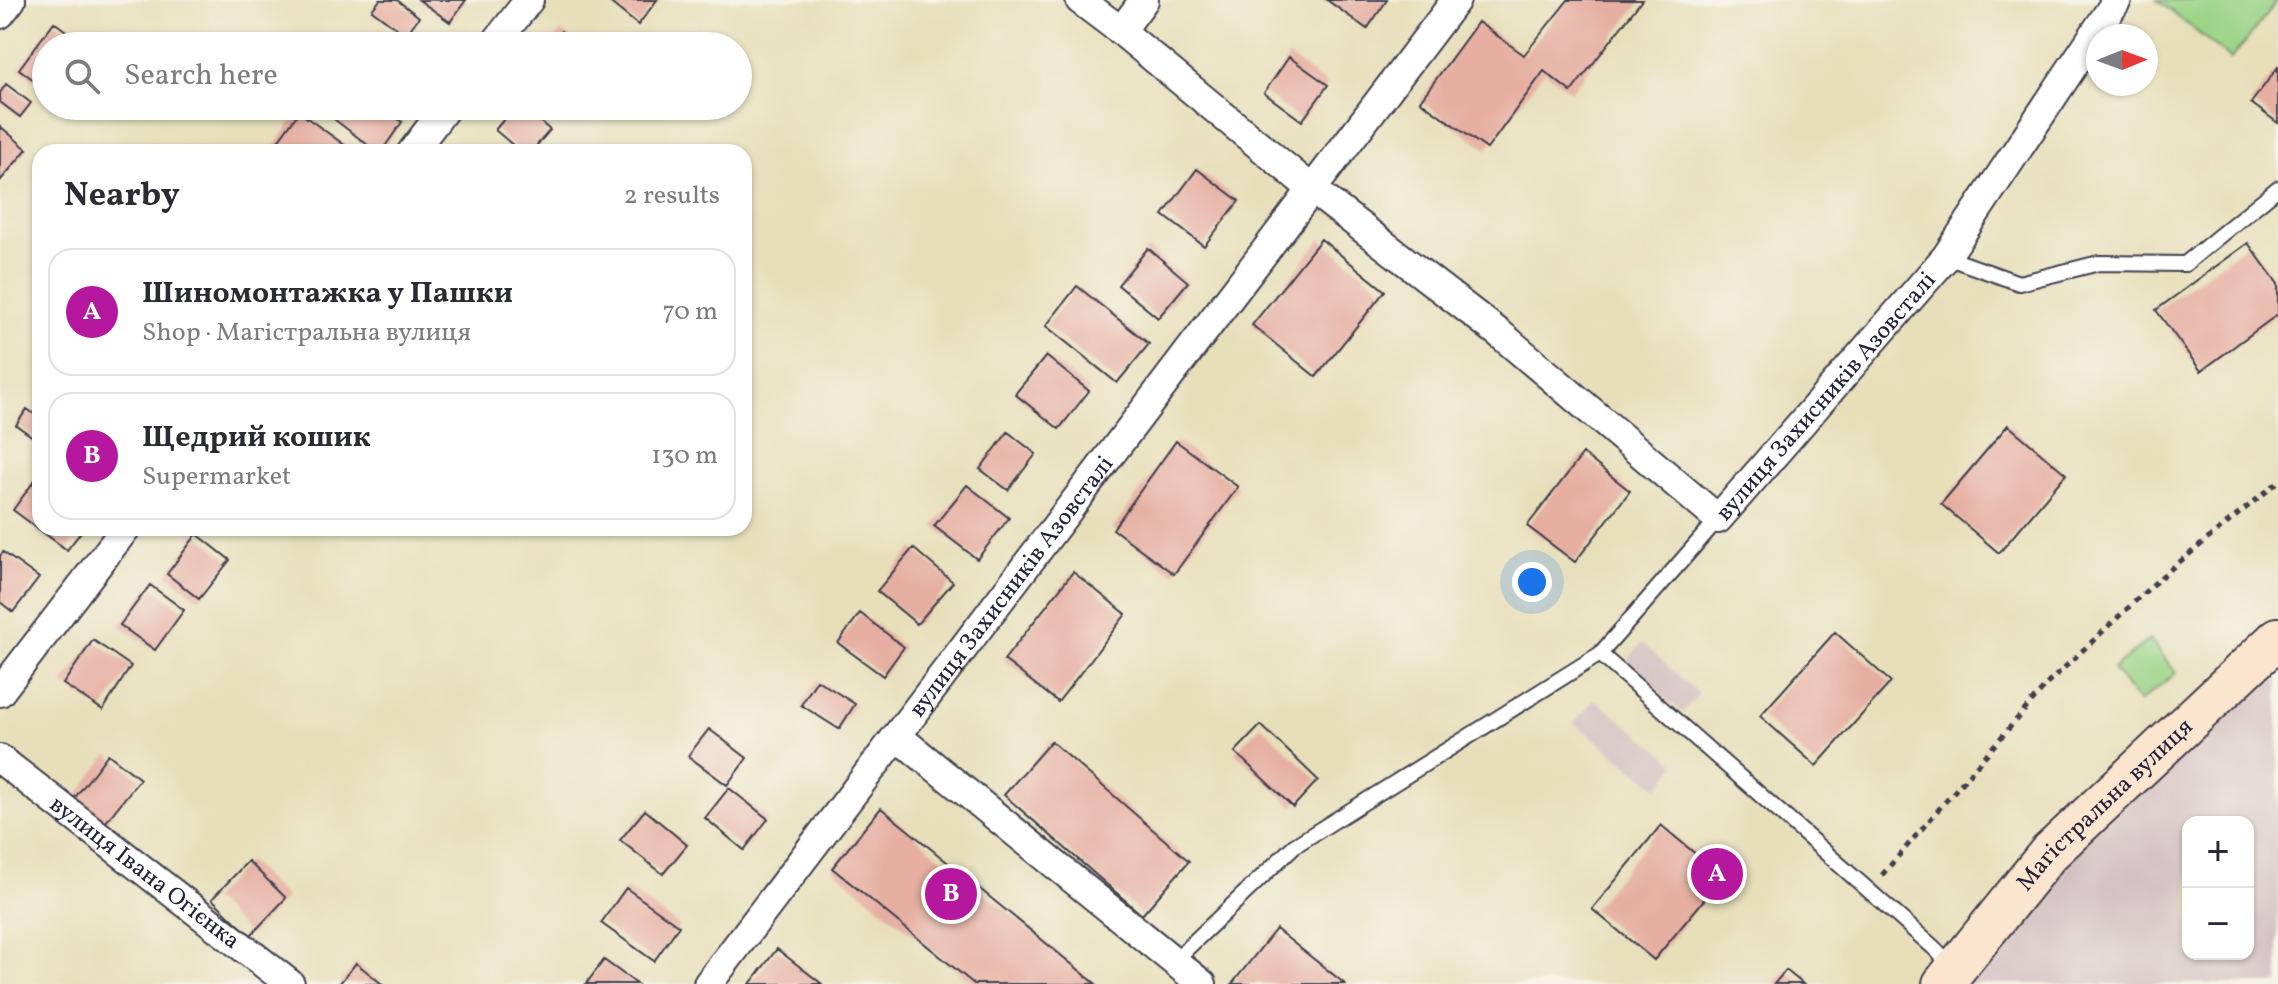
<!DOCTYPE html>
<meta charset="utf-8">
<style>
body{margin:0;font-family:Vollkorn,serif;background:#f7f7f7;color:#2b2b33}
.controls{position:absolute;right:24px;bottom:24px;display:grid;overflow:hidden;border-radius:16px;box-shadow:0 2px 6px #0004}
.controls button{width:72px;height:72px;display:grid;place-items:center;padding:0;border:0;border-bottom:2px solid #e1e1e2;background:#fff;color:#2b2b33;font:40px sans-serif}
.compass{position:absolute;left:2086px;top:24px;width:72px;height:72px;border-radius:50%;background:#fff;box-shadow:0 2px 6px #0004;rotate:89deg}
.you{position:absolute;left:1532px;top:582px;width:28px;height:28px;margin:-20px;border:6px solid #fff;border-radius:50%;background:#1a73e8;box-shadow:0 0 0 12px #1a73e833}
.badge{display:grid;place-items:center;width:52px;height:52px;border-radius:50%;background:#b5179e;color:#fff;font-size:26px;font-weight:700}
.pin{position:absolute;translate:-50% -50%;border:4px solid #fff;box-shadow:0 2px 8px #0006}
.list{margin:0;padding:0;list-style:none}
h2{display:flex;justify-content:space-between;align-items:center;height:104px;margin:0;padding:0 32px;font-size:34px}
h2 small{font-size:26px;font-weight:400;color:#7c7c81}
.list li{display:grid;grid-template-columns:52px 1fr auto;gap:24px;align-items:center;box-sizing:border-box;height:128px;margin:0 16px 16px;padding:0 16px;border:2px solid #e1e1e2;border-radius:24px}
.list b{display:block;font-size:30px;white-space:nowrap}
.list p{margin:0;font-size:26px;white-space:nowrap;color:#7c7c81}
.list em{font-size:26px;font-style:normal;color:#7c7c81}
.icon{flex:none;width:44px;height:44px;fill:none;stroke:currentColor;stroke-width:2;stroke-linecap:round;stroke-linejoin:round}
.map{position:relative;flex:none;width:2278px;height:984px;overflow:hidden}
.search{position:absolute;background:#fff;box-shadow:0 2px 6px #0004;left:32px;top:32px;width:720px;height:88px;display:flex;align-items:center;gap:20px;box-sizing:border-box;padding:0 28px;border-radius:44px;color:#7c7c81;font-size:30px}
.panel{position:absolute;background:#fff;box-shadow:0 2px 6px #0004;left:32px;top:144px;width:720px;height:392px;border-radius:24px}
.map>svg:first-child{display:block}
</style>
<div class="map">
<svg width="2278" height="984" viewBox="0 0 2278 984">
<rect width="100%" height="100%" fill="#f7f3e8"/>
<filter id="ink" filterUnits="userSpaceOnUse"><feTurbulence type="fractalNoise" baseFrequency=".0125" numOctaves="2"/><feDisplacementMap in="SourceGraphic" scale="16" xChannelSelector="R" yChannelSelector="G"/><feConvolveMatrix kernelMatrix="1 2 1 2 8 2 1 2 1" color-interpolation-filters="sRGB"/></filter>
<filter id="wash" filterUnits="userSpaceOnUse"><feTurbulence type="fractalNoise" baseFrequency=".006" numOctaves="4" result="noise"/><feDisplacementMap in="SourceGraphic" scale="32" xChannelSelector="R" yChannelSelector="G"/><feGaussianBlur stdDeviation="1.8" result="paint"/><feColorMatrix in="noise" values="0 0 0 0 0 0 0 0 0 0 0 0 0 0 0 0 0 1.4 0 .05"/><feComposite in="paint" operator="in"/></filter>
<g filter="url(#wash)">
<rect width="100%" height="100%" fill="#e7dfba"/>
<path fill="#d2bfc0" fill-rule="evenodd" d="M 2278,638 L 2278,984 L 1943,984 ZM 2188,822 L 2248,822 L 2248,954 L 2188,954 Z
M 1642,643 L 1699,694 L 1682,713 L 1626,662 Z
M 1594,699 L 1677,764 L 1658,788 L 1574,723 Z"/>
<path fill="#9ad385" stroke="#5e7a60" stroke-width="2" d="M 2157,0 L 2278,0 L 2231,59 Z
M 2150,639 L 2176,673 L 2139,702 L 2113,669 Z"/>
<g id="blocks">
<path fill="#e6afa2" d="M 380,0 L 397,0 L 419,17 L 406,35 L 372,10 Z
M 419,0 L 466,0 L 450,22 Z
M 607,0 L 657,0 L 638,25 Z
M 1327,0 L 1387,0 L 1367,29 Z
M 1568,0 L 1642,0 L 1571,92 L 1544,71 L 1487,149 L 1420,101 L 1478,22 L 1524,55 Z
M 54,22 L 86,46 L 46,46 L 46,89 L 19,69 Z
M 561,31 L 581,46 L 550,46 Z
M 381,32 L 398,46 L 369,46 Z
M 1289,57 L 1328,85 L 1302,121 L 1264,93 Z
M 2278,67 L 2278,123 L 2251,103 Z
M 6,84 L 31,103 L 20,117 L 0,102 L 0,93 Z
M 317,106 L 380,106 L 402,122 L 381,152 L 377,152 Z
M 515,106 L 522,106 L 550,130 L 531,152 L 521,152 L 495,130 Z
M 299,112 L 350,149 L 348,152 L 270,152 Z
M 0,126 L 27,149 L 0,181 Z
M 1197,169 L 1239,201 L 1204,246 L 1163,215 Z
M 1321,239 L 1385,291 L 1316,377 L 1252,325 Z
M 2248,243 L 2278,284 L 2278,314 L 2201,371 L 2156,310 Z
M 1148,248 L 1188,282 L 1158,318 L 1118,285 Z
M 1077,286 L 1149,344 L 1117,383 L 1046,326 Z
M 1046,356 L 1089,391 L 1059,429 L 1015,394 Z
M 27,409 L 40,418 L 40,442 L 16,425 Z
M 2008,425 L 2066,474 L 1999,553 L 1941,504 Z
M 1008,432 L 1036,454 L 1008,490 L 980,469 Z
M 1176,441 L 1238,487 L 1174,574 L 1113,529 Z
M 1583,454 L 1630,491 L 1575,562 L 1527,526 Z
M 40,473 L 40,528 L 84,528 L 67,550 L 13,510 Z
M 967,485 L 1009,518 L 977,559 L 934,526 Z
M 197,534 L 230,560 L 199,599 L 167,574 Z
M 913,548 L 953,582 L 917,624 L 877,591 Z
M 3,552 L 39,578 L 13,612 L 0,602 L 0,556 Z
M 1073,572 L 1126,614 L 1058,702 L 1004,660 Z
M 150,585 L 184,610 L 155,650 L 120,625 Z
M 860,613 L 904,647 L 883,676 L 838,643 Z
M 1835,632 L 1891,682 L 1816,766 L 1760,716 Z
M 93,640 L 131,666 L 103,710 L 63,684 Z
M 817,680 L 855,704 L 839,729 L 801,705 Z
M 1261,725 L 1318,780 L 1293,807 L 1235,752 Z
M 709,729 L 747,758 L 727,785 L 688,756 Z
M 1051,741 L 1189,861 L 1142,915 L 1004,795 Z
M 108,754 L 140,779 L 105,823 L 74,799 Z
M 729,788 L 768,819 L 744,850 L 705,818 Z
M 881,808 L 1096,984 L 974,984 L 832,868 Z
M 645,810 L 687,845 L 663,874 L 620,840 Z
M 1661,825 L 1723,877 L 1654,960 L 1592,909 Z
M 248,861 L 286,898 L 250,936 L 212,899 Z
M 626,888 L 679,926 L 654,961 L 601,923 Z
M 1276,929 L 1345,984 L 1232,984 Z
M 777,949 L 822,984 L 750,984 Z
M 604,960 L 637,984 L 586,984 Z
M 356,963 L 382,984 L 339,984 Z
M 1786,970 L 1803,984 L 1774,984 Z"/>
</g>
</g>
<g filter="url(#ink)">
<use href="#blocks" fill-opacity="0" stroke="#403e4e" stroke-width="2"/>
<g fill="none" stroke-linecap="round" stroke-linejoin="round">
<g stroke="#403e4e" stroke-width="18">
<path id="lane" d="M 1946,257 L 2019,283 L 2099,263 L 2185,264 L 2278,188
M 1600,654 L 1933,947 L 1953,967
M 1175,960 L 1294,846 L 1600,654 L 1718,519"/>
</g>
<g stroke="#403e4e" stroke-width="32">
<g id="street">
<path id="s1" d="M 1080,0 L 1121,31 L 1313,190 L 1500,334 L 1718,519 L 1946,257 L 2117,0"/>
<path d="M 0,14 L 11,0"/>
<path d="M 1121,31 L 1144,0"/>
<path d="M 493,46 L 529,0"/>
<path d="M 412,152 L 447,106"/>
<path d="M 0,692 L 126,528"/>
<path d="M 897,736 L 1202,984"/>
<path id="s2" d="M 0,759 L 290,984"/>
<path id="s3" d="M 708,984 L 1456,0"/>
</g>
</g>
<g stroke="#403e4e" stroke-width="44">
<g id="secondary">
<path id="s4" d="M 1943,984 L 2048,854 L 2278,638"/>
</g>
</g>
<path stroke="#403e4e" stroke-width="5" stroke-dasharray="6 6" stroke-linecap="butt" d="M 1882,875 L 2049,682 L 2161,577 L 2278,482"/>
<use href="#lane" stroke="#fff" stroke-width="14"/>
<use href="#street" stroke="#fff" stroke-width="28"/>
<use href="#secondary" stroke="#fce5cf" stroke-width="40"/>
</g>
</g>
<g text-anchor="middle" stroke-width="8" stroke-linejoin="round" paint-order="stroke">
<g font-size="24" fill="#22223b" stroke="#f7f3e8">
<text dy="8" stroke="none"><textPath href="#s1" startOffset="986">вулиця Захисників Азовсталі</textPath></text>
<text dy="8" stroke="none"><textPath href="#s3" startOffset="500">вулиця Захисників Азовсталі</textPath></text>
<text dy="8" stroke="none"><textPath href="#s4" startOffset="242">Магістральна вулиця</textPath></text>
<text dy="8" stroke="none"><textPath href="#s2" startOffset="184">вулиця Івана Огієнка</textPath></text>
</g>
</g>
</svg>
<div class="controls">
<button>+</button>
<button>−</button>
</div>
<svg class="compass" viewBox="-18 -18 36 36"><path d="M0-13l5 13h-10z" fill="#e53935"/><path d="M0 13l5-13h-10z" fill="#7c7c81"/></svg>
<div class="you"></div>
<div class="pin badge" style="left:1717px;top:874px">A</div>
<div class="pin badge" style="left:951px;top:894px">B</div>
<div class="search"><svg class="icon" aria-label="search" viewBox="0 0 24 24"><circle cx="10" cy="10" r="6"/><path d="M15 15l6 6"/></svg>Search here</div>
<section class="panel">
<h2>Nearby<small>2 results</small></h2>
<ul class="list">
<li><span class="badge">A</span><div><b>Шиномонтажка у Пашки</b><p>Shop · Магістральна вулиця</p></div><em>70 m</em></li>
<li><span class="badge">B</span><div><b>Щедрий кошик</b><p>Supermarket</p></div><em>130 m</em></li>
</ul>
</section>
</div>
